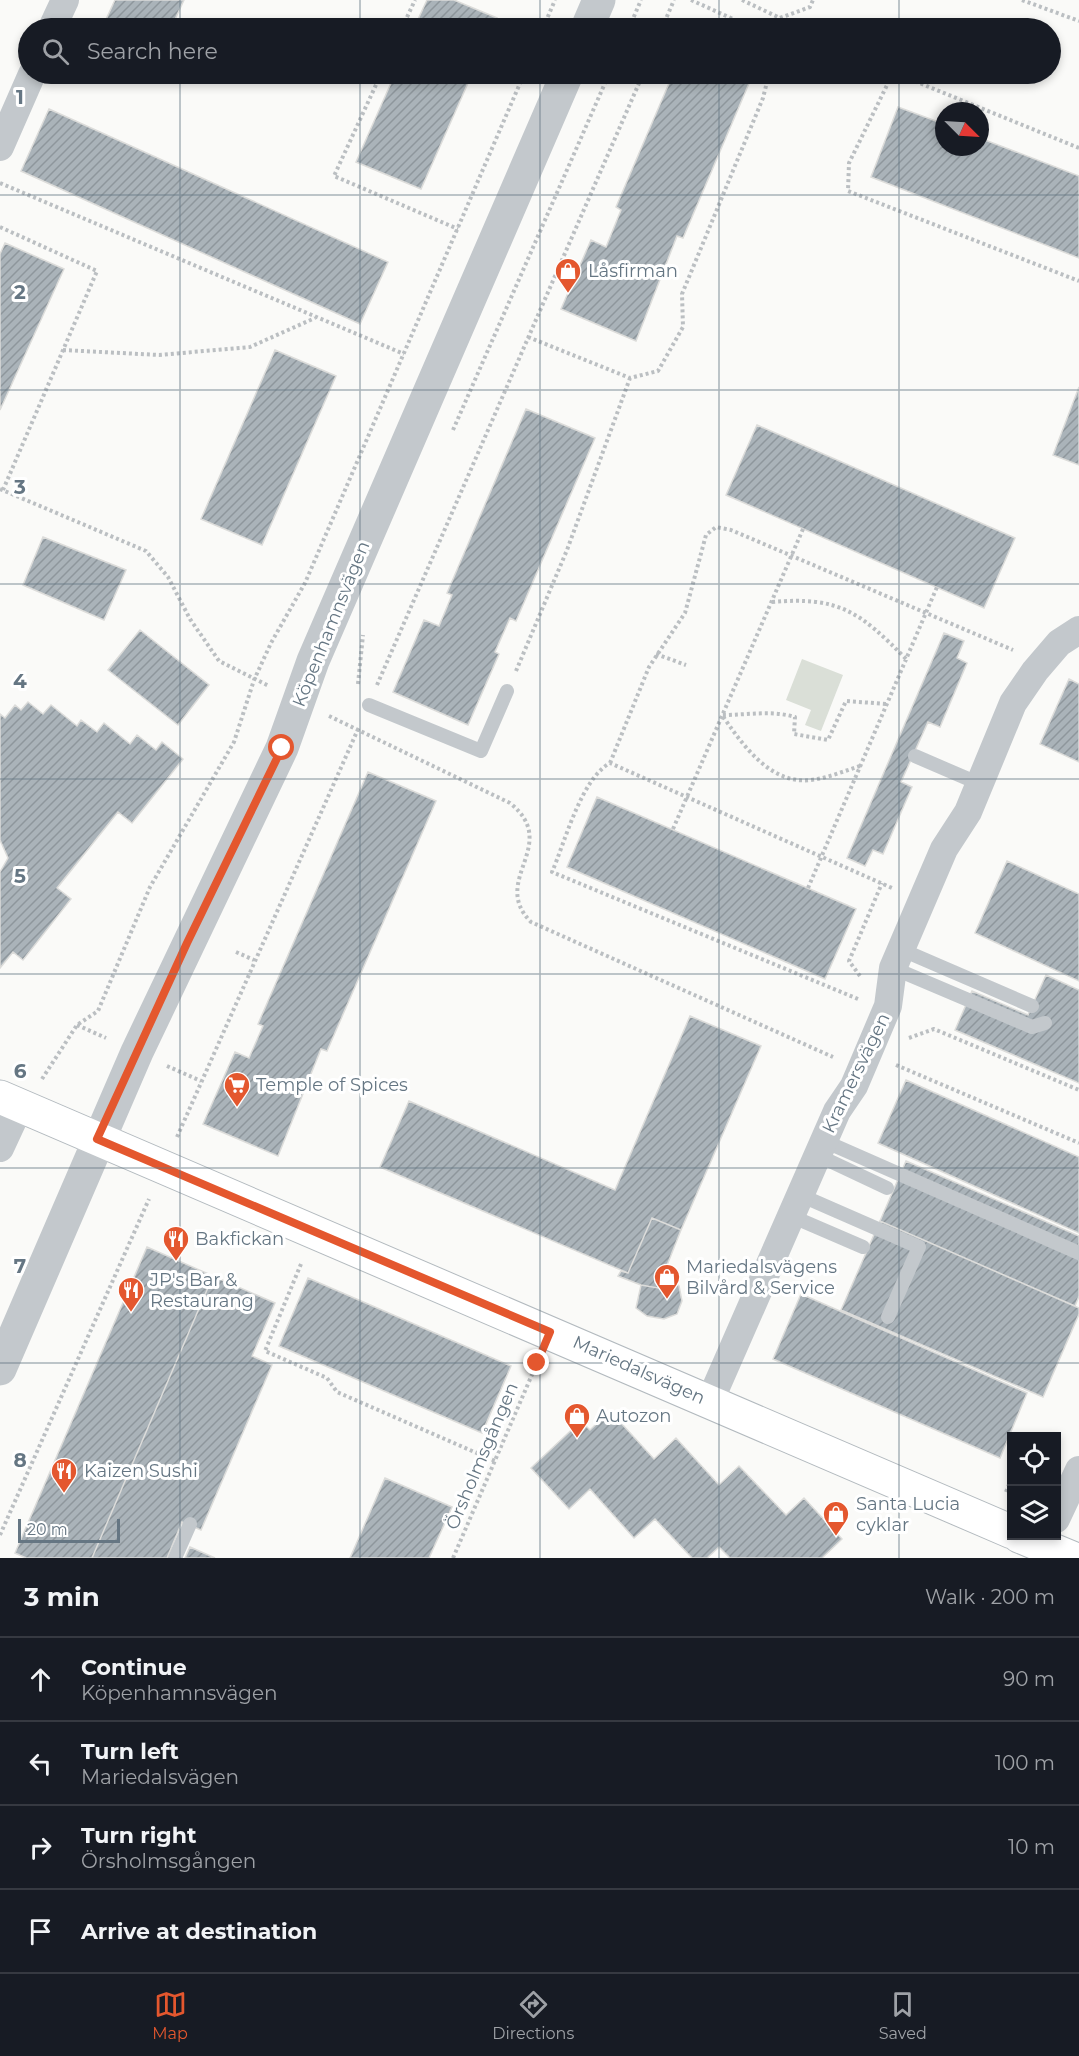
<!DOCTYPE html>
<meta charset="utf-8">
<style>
body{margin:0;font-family:Montserrat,sans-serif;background:#242831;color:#f1f3f6}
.controls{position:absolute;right:18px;bottom:18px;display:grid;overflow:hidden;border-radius:0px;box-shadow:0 3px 9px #0003}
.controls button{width:54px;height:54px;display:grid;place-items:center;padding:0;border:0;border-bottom:2px solid #363941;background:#171b24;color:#f1f3f6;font:30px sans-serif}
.compass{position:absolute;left:935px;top:102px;width:54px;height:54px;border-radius:50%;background:#171b24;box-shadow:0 3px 9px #0003;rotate:114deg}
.scale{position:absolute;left:18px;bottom:15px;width:102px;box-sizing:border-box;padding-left:6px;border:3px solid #657683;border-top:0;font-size:16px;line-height:21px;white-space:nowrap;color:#657683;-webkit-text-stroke:4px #fff;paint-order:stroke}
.stop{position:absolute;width:18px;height:18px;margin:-14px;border:4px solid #e4572e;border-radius:50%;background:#fff}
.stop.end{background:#e4572e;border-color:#fff;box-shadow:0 2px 6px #0008}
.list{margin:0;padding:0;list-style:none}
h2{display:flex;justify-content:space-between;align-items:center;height:78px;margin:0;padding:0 24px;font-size:26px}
h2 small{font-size:20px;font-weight:400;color:#9ea1a6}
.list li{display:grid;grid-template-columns:39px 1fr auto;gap:18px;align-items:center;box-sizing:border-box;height:84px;padding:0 24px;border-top:2px solid #363941}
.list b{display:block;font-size:22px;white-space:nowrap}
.list p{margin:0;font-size:20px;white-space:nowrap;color:#9ea1a6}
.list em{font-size:20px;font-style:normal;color:#9ea1a6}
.icon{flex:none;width:33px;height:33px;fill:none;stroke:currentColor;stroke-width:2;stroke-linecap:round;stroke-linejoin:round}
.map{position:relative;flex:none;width:1079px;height:1558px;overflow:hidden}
.search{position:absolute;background:#171b24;box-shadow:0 3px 9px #0003;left:18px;right:18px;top:18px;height:66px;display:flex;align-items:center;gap:15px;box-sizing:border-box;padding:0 21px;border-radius:33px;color:#9ea1a6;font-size:22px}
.sheet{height:414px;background:#171b24}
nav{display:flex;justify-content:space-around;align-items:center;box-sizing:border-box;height:84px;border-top:2px solid #363941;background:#171b24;font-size:16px;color:#9ea1a6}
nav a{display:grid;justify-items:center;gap:3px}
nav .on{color:#e4572e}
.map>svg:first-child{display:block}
</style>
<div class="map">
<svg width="1079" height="1558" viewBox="0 0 1079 1558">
<defs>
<pattern id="building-hatch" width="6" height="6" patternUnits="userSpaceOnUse" patternTransform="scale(1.5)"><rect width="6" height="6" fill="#aab3b9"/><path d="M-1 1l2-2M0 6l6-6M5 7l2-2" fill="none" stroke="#8e969c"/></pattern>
</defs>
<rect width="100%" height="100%" fill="#fafaf8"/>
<path fill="#dadfd7" d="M 802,659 L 843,675 L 821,731 L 805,725 L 811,710 L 786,700 Z"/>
<path fill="url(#building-hatch)" stroke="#dcdcda" stroke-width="1.5" d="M 115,0 L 184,0 L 171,28 L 102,28 Z
M 427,0 L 454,0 L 497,18 L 492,28 L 414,28 Z
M 695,21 L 714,28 L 692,28 Z
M 395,74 L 472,74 L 421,189 L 356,162 Z
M 673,74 L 753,74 L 683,238 L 677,236 L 636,341 L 561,309 L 591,240 L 606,247 L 621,210 L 616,207 Z
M 898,107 L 944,124 L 944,147 L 980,147 L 980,138 L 1079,176 L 1079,258 L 871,177 Z
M 49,109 L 388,262 L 360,324 L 21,171 Z
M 5,243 L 64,269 L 0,410 L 0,254 Z
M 275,350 L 336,376 L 262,545 L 201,519 Z
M 1079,387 L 1079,465 L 1053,455 Z
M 526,409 L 595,438 L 516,621 L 510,618 L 495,652 L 499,654 L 468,725 L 393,692 L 424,620 L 439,626 L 452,595 L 447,593 Z
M 757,425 L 1015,538 L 984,608 L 726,495 Z
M 43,537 L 126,570 L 104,620 L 23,585 Z
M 140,630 L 209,685 L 178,725 L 108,670 Z
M 944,633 L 964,641 L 957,658 L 967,663 L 940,727 L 928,722 L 901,782 L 912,787 L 883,854 L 873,850 L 865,866 L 847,858 Z
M 1069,679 L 1079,684 L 1079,762 L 1040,744 Z
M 28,702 L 43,714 L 51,705 L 77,726 L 81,720 L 97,732 L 104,723 L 130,744 L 137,735 L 156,750 L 162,742 L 183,759 L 132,823 L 118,812 L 57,888 L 71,899 L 23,960 L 13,952 L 0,968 L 0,872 L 8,858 L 0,840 L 0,714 L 5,718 L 15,705 L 21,710 Z
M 368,772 L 436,801 L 327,1051 L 321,1049 L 278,1156 L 203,1124 L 235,1052 L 249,1058 L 263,1026 L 258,1024 Z
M 597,797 L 856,909 L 825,979 L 567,867 Z
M 1007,861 L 1079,894 L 1079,981 L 975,933 Z
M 1046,975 L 1079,990 L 1079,1083 L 955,1030 L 972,991 L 1028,1015 Z
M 690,1016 L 761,1046 L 681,1230 L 652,1218 L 628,1273 L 380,1167 L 409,1101 L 615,1190 Z
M 906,1080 L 1079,1157 L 1079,1233 L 878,1143 Z
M 906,1161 L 1079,1236 L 1079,1296 L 1075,1306 L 880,1221 Z
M 652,1218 L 681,1230 L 658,1288 L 641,1285 L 618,1276 L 621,1271 L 628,1273 Z
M 880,1221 L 1079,1308 L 1079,1314 L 1043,1397 L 841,1310 Z
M 147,1247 L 213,1276 L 92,1558 L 26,1558 L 15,1553 Z
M 665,1273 L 679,1286 L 682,1301 L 677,1314 L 664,1319 L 647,1316 L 636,1308 L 641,1285 L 658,1288 Z
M 213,1276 L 275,1303 L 252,1356 L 272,1365 L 201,1530 L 182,1522 L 167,1558 L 92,1558 Z
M 308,1278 L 511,1366 L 482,1433 L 279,1346 Z
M 801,1294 L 1027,1393 L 1000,1458 L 773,1359 Z
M 610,1411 L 654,1459 L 676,1438 L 719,1485 L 739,1466 L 786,1515 L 804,1498 L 842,1539 L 822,1558 L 730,1558 L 719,1547 L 707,1558 L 692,1558 L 655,1519 L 634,1538 L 590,1489 L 569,1509 L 531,1468 L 581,1421 L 590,1430 Z
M 385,1478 L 452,1507 L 429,1558 L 350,1558 Z
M 190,1547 L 215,1558 L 185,1558 Z"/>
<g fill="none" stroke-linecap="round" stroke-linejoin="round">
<g stroke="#b3babf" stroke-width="35">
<path id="secondary" d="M 0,1097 L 1012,1532
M 1019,1536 L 1072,1558"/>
</g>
<path stroke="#bbbfc2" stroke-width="4" stroke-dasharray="3 3" stroke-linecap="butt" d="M 691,0 L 753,28
M 742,0 L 780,18 L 810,7 L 813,0
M 1022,0 L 1079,21
M 402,28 L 415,0
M 543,28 L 555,0
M 629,28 L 641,0
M 662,28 L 674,0
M 381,74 L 334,176 L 458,229
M 1079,148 L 912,80 L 890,79 L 849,163 L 848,191 L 1079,281
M 0,183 L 404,354
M 0,227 L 97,271 L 3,490
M 528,337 L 630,378 L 658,371 L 683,327 L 682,294 L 763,98 L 769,74
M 63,350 L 159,355 L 250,347 L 315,318
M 453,430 L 609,74
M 0,489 L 146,551 L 168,577 L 190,619 L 219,661 L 269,686
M 772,602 C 839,596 860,612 906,659
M 656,654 L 686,665
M 516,671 L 567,550 L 630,378
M 358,684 L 363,635
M 377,685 L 643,74
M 329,716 L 510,803 C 562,845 489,880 531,922 L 833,1057
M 610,763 L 649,667 L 685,613 L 706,535 L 716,527 L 731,530 L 1013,650
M 860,766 C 844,771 828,778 811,780 C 770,785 742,744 722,715 C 748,715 771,710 795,717 L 794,734 L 828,740 L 846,701 L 887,704
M 673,829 L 803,529
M 808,888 L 937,587
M 236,952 L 254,960
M 860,976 L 849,961 L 882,883
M 858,999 L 552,872 C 565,842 581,779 610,763 L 892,888
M 77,1025 L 106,1038
M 909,1038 L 934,1029 L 1079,1090
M 896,1065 L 1079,1143
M 167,1066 L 201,1081
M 42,1079 L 77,1025 L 98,1011 L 150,887 L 234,742 L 254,680 L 271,643 L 305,583 L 524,74
M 177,1137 L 359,727
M 301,1264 L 265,1351 L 327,1378 L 337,1392 L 495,1461
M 1006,1492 L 1010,1482
M 0,1535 L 149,1199
M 453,1558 L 537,1363"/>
<path stroke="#c3c8cc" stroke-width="14" d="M 369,705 L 481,751 L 507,691
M 915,756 L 980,784
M 900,949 L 1032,1006
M 893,968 L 1032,1027 L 1045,1023
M 824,1141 L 1079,1253
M 817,1155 L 887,1188
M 800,1195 L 919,1247 L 888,1317
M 791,1216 L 863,1247
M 175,1558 L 190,1524"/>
<path stroke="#c3c8cc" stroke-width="28" d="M 52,28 L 65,0
M 0,147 L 32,74
M 0,1148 L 20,1105
M 710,1401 L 837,1111 L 854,1086 L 888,1006 L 893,968 L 944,849 L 968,812 L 1013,703 L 1035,671 L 1059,643 L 1079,630
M 1056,1519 L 1079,1470"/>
<path stroke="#c3c8cc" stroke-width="33" d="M 587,28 L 599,0
M 0,1369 L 137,1052 L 282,748 L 313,661 L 567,74"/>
<use href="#secondary" stroke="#fff" stroke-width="33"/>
</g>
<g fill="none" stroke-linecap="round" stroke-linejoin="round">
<path stroke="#e4572e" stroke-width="8" d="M 282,748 L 187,943 L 97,1139 L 550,1332 L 537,1363"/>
</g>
<path fill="none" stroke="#657683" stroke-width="1.5" stroke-opacity="0.55" d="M 180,0 L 180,28M 360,0 L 360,28M 540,0 L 540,28M 719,0 L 719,28M 899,0 L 899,28M 180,74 L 180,1558M 360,74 L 360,1558M 540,74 L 540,1558M 719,74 L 719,1558M 899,74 L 899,1558M 0,195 L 1079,195M 0,390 L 1079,390M 0,584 L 1079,584M 0,779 L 1079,779M 0,974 L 1079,974M 0,1168 L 1079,1168M 0,1363 L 1079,1363"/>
<defs>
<g id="shop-pin" transform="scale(1.35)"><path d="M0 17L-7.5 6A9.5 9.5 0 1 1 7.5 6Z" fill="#e4572e" stroke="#fff"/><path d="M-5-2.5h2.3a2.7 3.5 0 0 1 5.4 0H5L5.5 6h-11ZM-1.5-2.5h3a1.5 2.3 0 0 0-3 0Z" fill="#fff"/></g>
<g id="supermarket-pin" transform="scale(1.35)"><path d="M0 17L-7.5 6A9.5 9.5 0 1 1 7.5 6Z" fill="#e4572e" stroke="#fff"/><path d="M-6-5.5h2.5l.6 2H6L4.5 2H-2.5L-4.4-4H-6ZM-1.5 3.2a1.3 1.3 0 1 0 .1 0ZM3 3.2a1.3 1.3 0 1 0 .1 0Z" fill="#fff"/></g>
<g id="restaurant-pin" transform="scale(1.35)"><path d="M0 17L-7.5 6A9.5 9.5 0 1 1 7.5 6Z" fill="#e4572e" stroke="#fff"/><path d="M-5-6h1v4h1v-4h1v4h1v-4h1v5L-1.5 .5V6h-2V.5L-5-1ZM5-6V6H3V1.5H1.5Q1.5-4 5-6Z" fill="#fff"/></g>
</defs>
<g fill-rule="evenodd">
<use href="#shop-pin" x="568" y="271"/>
<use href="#supermarket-pin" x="237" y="1085"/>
<use href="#restaurant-pin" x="176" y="1239"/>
<use href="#shop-pin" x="667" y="1277"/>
<use href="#restaurant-pin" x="131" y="1290"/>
<use href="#shop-pin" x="577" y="1416"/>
<use href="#restaurant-pin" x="64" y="1471"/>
<use href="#shop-pin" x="836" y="1514"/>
</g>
<g text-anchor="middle" stroke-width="6" stroke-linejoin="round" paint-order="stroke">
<g font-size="18" fill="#657683" stroke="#fff" text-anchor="start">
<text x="588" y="277">Låsfirman</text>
<text x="256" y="1091">Temple of Spices</text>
<text x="195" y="1245">Bakfickan</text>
<text x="686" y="1273">Mariedalsvägens<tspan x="686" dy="21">Bilvård &amp; Service</tspan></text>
<text x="150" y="1286">JP's Bar &amp;<tspan x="150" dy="21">Restaurang</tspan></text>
<text x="596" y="1422">Autozon</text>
<text x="84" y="1477">Kaizen Sushi</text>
<text x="856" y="1510">Santa Lucia<tspan x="856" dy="21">cyklar</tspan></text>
</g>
<g font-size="18" fill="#657683" stroke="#fff">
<text transform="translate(331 624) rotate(-68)" y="6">Köpenhamnsvägen</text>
<text transform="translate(856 1073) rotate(-64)" y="6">Kramersvägen</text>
<text transform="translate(639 1370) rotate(24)" y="6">Mariedalsvägen</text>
<text transform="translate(482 1456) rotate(-67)" y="6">Örsholmsgången</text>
</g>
</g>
<g font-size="20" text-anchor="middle" font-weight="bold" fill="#657683" stroke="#fff" stroke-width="6" stroke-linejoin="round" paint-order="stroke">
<text x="20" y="104">1</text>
<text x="20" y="299">2</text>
<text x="20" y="494">3</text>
<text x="20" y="688">4</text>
<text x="20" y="883">5</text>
<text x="20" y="1078">6</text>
<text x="20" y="1273">7</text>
<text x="20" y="1467">8</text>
</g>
</svg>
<div class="controls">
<button><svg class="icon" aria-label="locate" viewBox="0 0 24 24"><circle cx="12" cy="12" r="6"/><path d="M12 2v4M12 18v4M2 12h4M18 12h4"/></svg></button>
<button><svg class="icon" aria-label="layers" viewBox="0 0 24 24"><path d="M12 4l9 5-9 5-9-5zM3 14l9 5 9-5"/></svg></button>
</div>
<svg class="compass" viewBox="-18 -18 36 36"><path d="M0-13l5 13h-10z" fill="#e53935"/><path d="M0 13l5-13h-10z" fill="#9ea1a6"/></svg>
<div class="scale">20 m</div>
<div class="stop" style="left:282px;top:748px"></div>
<div class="stop end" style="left:537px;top:1363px"></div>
<div class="search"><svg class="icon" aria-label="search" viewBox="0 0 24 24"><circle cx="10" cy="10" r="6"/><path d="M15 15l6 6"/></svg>Search here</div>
</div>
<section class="sheet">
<h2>3 min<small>Walk · 200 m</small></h2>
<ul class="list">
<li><svg class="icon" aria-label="ahead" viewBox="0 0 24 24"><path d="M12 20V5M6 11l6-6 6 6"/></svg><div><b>Continue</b><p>Köpenhamnsvägen</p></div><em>90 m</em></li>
<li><svg class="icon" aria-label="left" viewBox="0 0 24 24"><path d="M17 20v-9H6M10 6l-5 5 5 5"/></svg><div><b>Turn left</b><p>Mariedalsvägen</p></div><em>100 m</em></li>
<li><svg class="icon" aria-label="right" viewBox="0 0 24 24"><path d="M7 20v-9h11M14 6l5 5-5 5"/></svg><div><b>Turn right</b><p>Örsholmsgången</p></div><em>10 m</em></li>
<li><svg class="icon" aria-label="arrive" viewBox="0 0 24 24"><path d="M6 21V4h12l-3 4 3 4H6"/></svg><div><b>Arrive at destination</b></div></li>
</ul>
</section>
<nav>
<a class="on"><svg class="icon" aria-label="map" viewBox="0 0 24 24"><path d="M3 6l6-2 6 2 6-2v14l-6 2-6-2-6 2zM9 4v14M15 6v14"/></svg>Map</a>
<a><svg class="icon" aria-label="directions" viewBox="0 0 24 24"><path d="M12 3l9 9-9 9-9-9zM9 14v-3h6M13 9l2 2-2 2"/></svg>Directions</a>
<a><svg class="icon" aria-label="saved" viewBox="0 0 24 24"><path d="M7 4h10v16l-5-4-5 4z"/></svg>Saved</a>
</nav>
